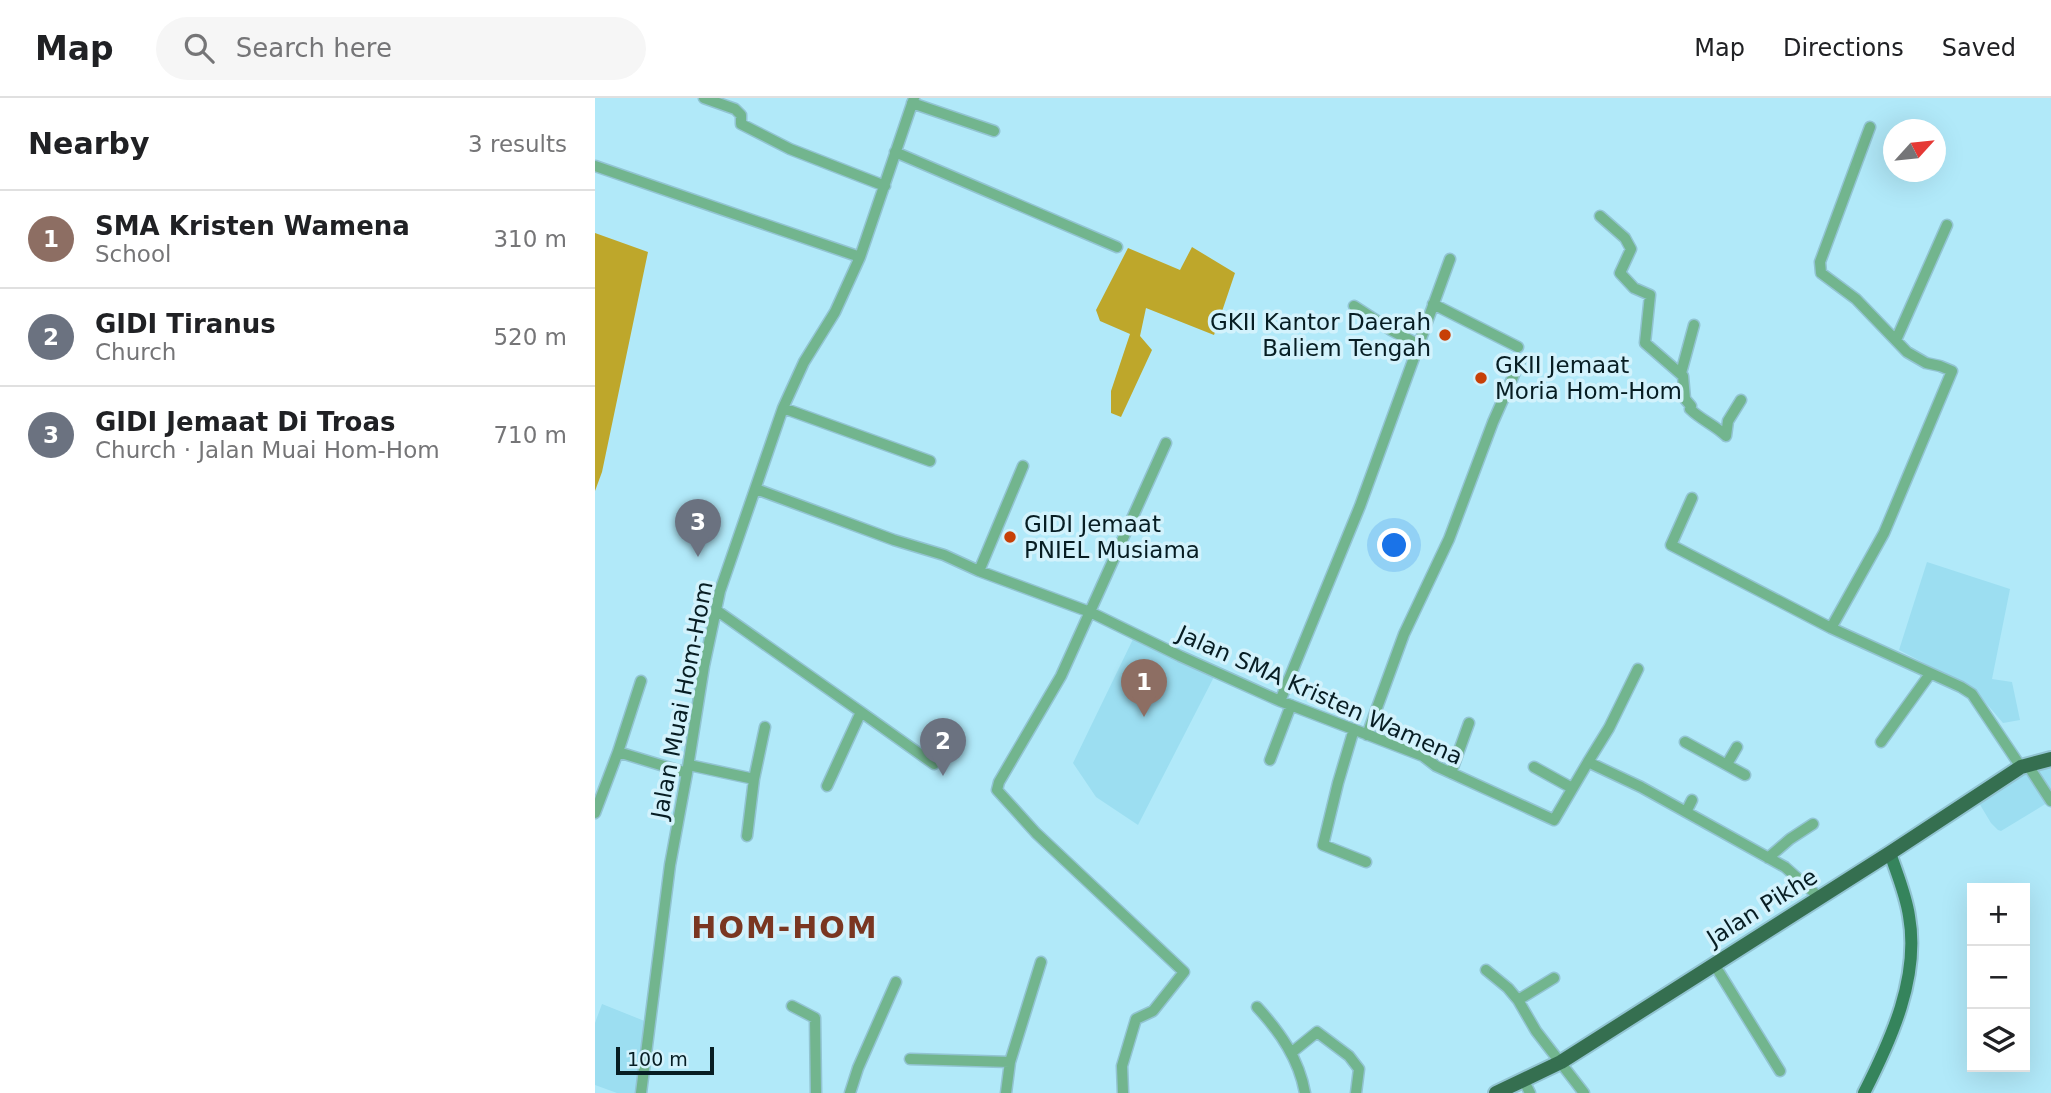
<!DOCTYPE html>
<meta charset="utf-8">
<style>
body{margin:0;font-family:"DejaVu Sans",sans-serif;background:#f6f6f6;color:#202124}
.controls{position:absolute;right:21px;bottom:21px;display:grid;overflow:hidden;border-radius:0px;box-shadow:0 7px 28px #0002}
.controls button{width:63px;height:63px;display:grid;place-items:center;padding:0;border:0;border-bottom:2px solid #e0e0e0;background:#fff;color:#202124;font:35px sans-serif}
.compass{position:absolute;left:1288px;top:21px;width:63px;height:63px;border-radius:50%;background:#fff;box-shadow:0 7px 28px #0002;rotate:63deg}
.scale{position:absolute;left:21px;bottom:18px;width:98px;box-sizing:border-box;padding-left:7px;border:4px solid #071d23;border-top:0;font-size:19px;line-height:24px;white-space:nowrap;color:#071d23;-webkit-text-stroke:5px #d2f2fc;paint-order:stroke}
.you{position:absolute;left:800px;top:448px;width:24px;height:24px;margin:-18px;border:5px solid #fff;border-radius:50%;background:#1a73e8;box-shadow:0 0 0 10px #1a73e833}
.badge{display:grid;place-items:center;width:46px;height:46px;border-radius:50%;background:#2563eb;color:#fff;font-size:23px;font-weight:700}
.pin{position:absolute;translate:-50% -58px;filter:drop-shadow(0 2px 4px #0008)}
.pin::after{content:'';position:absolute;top:37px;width:24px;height:21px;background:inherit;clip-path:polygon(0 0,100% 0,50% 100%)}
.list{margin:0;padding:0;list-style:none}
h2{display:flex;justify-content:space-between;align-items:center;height:91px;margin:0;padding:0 28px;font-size:30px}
h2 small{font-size:23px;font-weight:400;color:#757577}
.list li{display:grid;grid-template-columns:46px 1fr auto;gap:21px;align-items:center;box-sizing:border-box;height:98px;padding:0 28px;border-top:2px solid #e0e0e0}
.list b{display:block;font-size:26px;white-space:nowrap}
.list p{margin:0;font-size:23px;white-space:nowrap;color:#757577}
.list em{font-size:23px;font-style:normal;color:#757577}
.icon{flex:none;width:38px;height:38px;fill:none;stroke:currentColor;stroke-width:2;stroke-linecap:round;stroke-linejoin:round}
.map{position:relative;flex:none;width:1456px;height:995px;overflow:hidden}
header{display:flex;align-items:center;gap:42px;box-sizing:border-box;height:98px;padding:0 35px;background:#fff;border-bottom:2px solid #e0e0e0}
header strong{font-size:33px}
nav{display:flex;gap:38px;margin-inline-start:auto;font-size:24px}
.search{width:490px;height:63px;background:#f6f6f6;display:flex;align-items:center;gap:18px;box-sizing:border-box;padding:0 24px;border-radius:38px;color:#757577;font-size:26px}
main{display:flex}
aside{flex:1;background:#fff}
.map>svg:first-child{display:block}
</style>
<header>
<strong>Map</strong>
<div class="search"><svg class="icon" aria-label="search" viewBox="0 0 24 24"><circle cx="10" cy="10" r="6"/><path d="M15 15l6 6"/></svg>Search here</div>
<nav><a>Map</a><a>Directions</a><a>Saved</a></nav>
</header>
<main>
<aside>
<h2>Nearby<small>3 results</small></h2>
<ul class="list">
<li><span class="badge" style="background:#8d6e63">1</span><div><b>SMA Kristen Wamena</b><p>School</p></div><em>310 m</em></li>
<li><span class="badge" style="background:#6b7280">2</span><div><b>GIDI Tiranus</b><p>Church</p></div><em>520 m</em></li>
<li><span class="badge" style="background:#6b7280">3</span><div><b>GIDI Jemaat Di Troas</b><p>Church · Jalan Muai Hom-Hom</p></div><em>710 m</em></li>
</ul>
</aside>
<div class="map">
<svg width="1456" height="995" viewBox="0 0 1456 995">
<rect width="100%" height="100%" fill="#b1e9f9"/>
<path fill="#9cdef1" d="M 1332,464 L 1415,491 L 1397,581 L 1417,584 L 1425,622 L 1408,625 L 1379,591 L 1304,552 Z
M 540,537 L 622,573 L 543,727 L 501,699 L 478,665 Z
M 1456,665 L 1456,705 L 1452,705 L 1406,733 L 1403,732 L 1396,725 L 1384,705 L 1385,700 L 1426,674 Z
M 7,906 L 52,924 L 40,995 L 22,995 L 0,987 L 0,925 Z"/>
<path fill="#bea72b" d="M 0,135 L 53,154 L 7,374 L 0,393 Z
M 597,149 L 640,175 L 619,237 L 551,210 L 545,238 L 557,252 L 526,319 L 516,315 L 516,293 L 535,236 L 505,223 L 501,212 L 533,150 L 585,172 Z"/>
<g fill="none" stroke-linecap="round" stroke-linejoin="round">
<g stroke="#92c4d2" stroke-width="13">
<path id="minor" d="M 109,0 L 140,11 L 146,17 L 146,26 L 195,51 L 290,88
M 317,5 L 399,33
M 300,54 L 522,149
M 0,68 L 265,159
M 1005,118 L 1030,140 L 1036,151 L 1025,175 L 1039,190 L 1055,197 L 1050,245 L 1088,278 L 1090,301 L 1096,308 L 1095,311 C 1106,322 1120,327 1131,338
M 838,206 L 923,249
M 759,208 L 796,232 L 824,247
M 1301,242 L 1352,127
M 1086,275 L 1099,227
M 188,310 L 335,363
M 1131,338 L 1133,323 L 1146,302
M 161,391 L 299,442 L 349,457 L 384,473 L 495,514 L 585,558 L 685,603 L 828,658 L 841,668 L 959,722 L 993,664 L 1046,689 L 1190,769 L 1224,799
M 1097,400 L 1076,447 L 1236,530 L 1366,589 L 1377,596 L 1426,669
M 384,473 L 428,368
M 121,512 L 266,614 L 232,688
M 1236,530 L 1289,435 L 1357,273 L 1345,268 L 1331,265 L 1312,254 L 1261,201 L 1226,175 L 1225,164 L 1275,29
M 685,603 L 765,408 L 855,161
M 266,614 L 339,666
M 759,631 L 743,685 L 728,747 L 771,764
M 772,637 L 809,536 L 854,441 L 898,324 L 925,263
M 1090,644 L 1150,677
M 1286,644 L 1335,576
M 23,654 L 46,583
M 675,662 L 696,607
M 993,664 L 1014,630 L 1043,571
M 1132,666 L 1142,649
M 1432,666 L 1456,703
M 94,667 L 159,681
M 939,669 L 977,690
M 856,675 L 874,625
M 1091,714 L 1097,702
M 0,715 L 23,654 L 92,675
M 152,738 L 159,681 L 170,629
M 1173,760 L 1195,741 L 1218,726
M 1119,866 L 1185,973
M 891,872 L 913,890 L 923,902 L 941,933 L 989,995
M 923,902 L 959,880
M 197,908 L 220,920 L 221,995
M 662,909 C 685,934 704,961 710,995
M 696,955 L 722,934 L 754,958 L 764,971 L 761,995
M 315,961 L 415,964
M 929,983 L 935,995
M 46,995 L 75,767 L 92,675 L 109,568 L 125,493 L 188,310 L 209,264 L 240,214 L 265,159 L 319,0
M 255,995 L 263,970 L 301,884
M 411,995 L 415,964 L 446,864
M 528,995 L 527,968 L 541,921 L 558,913 L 589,874 L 441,735 L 402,692 L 404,684 L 466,578 L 571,345"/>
</g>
<g stroke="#92c4d2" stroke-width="16">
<path id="major" d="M 1269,995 C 1296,942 1325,879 1314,818 C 1311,797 1302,776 1295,755"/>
</g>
<g stroke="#92c4d2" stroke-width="18">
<path id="highway" d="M 901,995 L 966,964 L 1295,755 L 1426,669 L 1456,661"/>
</g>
<use href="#minor" stroke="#72b58e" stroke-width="10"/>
<use href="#major" stroke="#35845c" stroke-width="12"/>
<use href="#highway" stroke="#356f50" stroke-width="14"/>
</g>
<g fill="#c74007" stroke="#d2f2fc" stroke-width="2.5">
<circle cx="850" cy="237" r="7"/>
<circle cx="886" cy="280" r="7"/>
<circle cx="415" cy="439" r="7"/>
</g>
<g text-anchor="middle" stroke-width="7" stroke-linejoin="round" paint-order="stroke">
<g font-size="23" fill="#071d23" stroke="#d2f2fc" text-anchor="start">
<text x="836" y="232" text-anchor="end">GKII Kantor Daerah<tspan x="836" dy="26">Baliem Tengah</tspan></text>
<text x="900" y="275">GKII Jemaat<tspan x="900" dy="26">Moria Hom-Hom</tspan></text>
<text x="429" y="434">GIDI Jemaat<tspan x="429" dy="26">PNIEL Musiama</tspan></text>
</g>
<g font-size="23" fill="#071d23" stroke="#d2f2fc">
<text transform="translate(725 597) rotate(24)" y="8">Jalan SMA Kristen Wamena</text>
<text transform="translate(87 602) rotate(-79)" y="8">Jalan Muai Hom-Hom</text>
<text transform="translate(1167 809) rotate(-32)" y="8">Jalan Pikhe</text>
</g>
<g font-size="30" font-weight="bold" letter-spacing="2" fill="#7a3621" stroke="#d2f2fc">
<text x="190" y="840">HOM-HOM</text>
</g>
</g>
</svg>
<div class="controls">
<button>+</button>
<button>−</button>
<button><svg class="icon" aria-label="layers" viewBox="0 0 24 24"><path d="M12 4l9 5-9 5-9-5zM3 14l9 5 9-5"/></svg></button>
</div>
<svg class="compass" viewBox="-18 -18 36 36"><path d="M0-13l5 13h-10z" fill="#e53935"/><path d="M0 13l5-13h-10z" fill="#757577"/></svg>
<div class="scale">100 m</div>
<div class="you"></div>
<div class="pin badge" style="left:549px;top:619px;background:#8d6e63">1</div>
<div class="pin badge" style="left:348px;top:678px;background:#6b7280">2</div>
<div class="pin badge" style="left:103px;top:459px;background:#6b7280">3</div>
</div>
</main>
